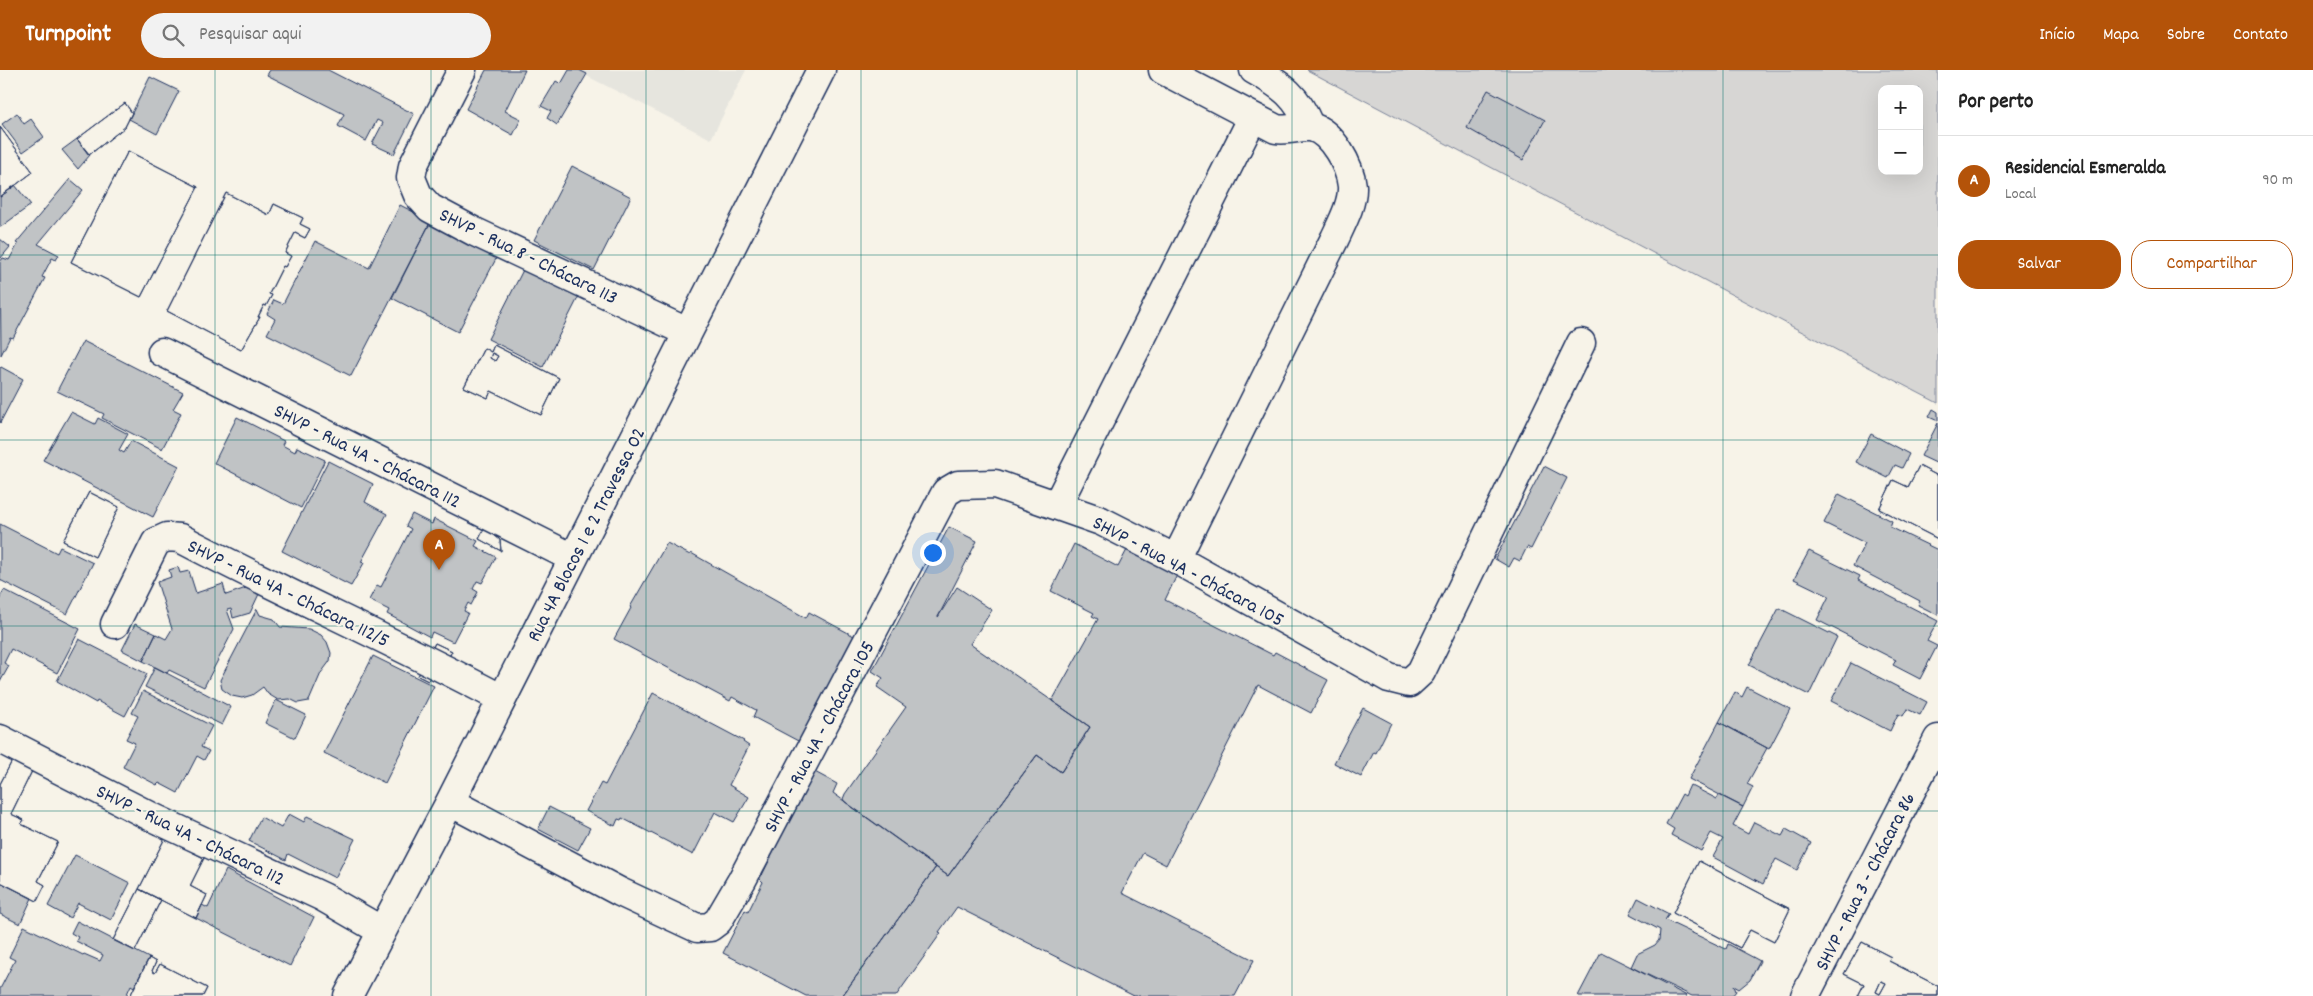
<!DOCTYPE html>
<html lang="pt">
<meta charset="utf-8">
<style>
body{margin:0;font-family:Dekko,sans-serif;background:#f2f2f2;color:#222}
.controls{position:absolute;right:15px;top:15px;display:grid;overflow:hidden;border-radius:10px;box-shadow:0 5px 20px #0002}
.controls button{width:45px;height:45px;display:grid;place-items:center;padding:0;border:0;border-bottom:1px solid #e0e0e0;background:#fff;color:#222;font:25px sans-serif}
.you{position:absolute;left:932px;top:482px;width:18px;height:18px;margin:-12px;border:4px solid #fff;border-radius:50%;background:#1a73e8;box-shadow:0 0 0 8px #1a73e833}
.badge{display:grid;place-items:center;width:32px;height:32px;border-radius:50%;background:#b45309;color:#fff;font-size:16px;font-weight:700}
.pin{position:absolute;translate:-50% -41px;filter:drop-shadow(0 1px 2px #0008)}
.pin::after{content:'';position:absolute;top:26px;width:18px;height:15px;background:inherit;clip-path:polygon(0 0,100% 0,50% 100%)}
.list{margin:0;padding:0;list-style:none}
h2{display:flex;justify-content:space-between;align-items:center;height:65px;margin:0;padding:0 20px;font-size:21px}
h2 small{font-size:16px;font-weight:400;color:#767676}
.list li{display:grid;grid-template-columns:32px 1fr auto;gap:15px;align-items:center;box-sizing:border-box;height:90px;padding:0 20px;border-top:1px solid #e0e0e0}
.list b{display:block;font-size:19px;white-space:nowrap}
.list p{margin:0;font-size:16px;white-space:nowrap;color:#767676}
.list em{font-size:16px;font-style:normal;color:#767676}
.actions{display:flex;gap:10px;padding:15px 20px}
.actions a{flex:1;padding:11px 0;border:1px solid #b45309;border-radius:20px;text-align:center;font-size:18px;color:#b45309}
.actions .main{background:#b45309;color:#fff}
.icon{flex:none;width:28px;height:28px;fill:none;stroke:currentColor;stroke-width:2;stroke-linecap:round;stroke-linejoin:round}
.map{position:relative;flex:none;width:1938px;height:926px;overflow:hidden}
header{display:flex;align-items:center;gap:30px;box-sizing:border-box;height:70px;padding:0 25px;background:#b45309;color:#fff}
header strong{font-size:24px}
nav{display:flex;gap:28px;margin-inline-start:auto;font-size:18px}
.search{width:350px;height:45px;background:#f2f2f2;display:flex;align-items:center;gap:12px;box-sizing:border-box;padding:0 18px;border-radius:28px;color:#767676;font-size:19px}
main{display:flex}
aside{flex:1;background:#fff}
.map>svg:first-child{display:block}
</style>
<header>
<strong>Turnpoint</strong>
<div class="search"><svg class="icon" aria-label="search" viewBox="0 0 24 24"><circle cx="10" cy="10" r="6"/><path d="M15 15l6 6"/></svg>Pesquisar aqui</div>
<nav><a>Início</a><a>Mapa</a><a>Sobre</a><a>Contato</a></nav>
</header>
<main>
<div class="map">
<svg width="1938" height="926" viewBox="0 0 1938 926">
<rect width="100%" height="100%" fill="#f7f3e8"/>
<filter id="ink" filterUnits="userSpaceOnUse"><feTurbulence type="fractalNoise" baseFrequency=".02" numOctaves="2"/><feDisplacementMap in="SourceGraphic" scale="10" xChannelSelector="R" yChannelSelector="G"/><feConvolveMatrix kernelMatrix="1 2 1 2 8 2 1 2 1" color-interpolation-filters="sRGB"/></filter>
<g filter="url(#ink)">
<path fill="#e6e5de" d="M 575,0 L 746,0 L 711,69 Z"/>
<path fill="#d7d6d4" stroke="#798299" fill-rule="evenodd" d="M 1307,0 L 1938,0 L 1938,333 L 1863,294 ZM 1882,19 L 1919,19 L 1919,101 L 1882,101 Z"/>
<path fill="#c0c3c5" stroke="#1b2f5e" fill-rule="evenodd" d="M 270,0 L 328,0 L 414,44 L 394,84 L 372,74 L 383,53 L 377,50 L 366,71 L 338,56 L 344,44 L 267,5 Z
M 486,0 L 525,0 L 505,41 L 521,49 L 513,65 L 466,39 Z
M 569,0 L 579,0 L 587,4 L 557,55 L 547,48 L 551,41 L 541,36 L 556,11 L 561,14 Z
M 150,7 L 179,21 L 157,64 L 129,49 Z
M 1488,20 L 1545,50 L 1523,90 L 1467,58 Z
M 125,33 L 132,43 L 125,57 L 89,85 L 77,69 Z
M 125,33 L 132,43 L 125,57 L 89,85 L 77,69 Z
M 17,43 L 24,54 L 31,49 L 44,67 L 23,82 L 2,54 Z
M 0,57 L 33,102 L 0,127 Z
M 0,57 L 33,102 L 0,127 Z
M 77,69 L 90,85 L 78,99 L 62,80 Z
M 128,81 L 198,117 L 141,227 L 71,192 Z
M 128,81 L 198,117 L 141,227 L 71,192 Z
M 572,96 L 631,127 L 594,200 L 534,170 Z
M 70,109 L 83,120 L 38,174 L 59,185 L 56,190 L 52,188 L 42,207 L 45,208 L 13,268 L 10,267 L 1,285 L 0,192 L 3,188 L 9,190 L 18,174 L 16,173 Z
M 15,115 L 31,135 L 2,156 L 0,156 L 0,127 Z
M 226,123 L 269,145 L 274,134 L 303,148 L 300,154 L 310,159 L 305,168 L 295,163 L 285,183 L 291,186 L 285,197 L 283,196 L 269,224 L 272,225 L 266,236 L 264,235 L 258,247 L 260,247 L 241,280 L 167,241 Z
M 226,123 L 269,145 L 274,134 L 303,148 L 300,154 L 310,159 L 305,168 L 295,163 L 285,183 L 291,186 L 285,197 L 283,196 L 269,224 L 272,225 L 266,236 L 264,235 L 258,247 L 260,247 L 241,280 L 167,241 Z
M 400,135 L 431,151 L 351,306 L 267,264 L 275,249 L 267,244 L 274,230 L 283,234 L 315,171 L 369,198 Z
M 431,151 L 498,185 L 458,262 L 392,228 Z
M 0,169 L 10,177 L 0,189 Z
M 524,198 L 579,226 L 543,297 L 488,269 Z
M 83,271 L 183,322 L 173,339 L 181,343 L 162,379 L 102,348 L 104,344 L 57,321 Z
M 494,275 L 559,308 L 541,345 L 491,321 L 488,328 L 464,317 L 484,278 L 491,282 ZM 492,283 L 498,286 L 495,291 L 490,288 Z
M 494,275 L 559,308 L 541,345 L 491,321 L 488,328 L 464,317 L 484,278 L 491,282 ZM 492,283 L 498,286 L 495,291 L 490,288 Z
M 1,297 L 23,309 L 0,353 L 0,298 Z
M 1933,339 L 1938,342 L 1938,351 L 1929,347 Z
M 71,342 L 95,354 L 98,348 L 128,364 L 119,380 L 124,383 L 131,371 L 179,396 L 153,447 L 43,390 Z
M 237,347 L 284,371 L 282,375 L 295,382 L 297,377 L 325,390 L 301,438 L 214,393 Z
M 1938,353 L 1938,394 L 1921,386 Z
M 1871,364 L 1909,384 L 1902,398 L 1895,395 L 1888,408 L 1856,392 Z
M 328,391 L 373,414 L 365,432 L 387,444 L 361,492 L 364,493 L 351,516 L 282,481 Z
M 1544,396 L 1567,408 L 1531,479 L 1527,477 L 1520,491 L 1514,488 L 1509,497 L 1495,489 Z
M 1919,396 L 1938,406 L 1938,469 L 1879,439 L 1893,410 L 1908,417 Z
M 1919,396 L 1938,406 L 1938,469 L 1879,439 L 1893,410 L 1908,417 Z
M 89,422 L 119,437 L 95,487 L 63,471 Z
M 89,422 L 119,437 L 95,487 L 63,471 Z
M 1839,424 L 1892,451 L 1890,457 L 1938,480 L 1938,545 L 1918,535 L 1920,531 L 1853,496 L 1865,473 L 1824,453 Z
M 412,444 L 432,454 L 434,449 L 478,471 L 475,476 L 496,487 L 482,513 L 477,511 L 473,519 L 478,522 L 471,535 L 468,533 L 464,541 L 468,543 L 453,572 L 432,562 L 430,567 L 387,544 L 389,540 L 369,530 L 377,515 L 381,517 L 411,459 L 406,456 Z
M 0,454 L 57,483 L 60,477 L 93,493 L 67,544 L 0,510 Z
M 485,457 L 500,470 L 501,481 L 479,469 Z
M 485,457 L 500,470 L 501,481 L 479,469 Z
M 949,457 L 977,471 L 938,547 L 957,517 L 992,540 L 970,574 L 1090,657 L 1061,702 L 1037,685 L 948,806 L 845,732 L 843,729 L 845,724 L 906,637 L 877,617 L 883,608 L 872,601 Z
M 667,473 L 690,485 L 691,483 L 806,548 L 809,542 L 854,566 L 800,672 L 753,647 L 756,640 L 732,627 L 730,631 L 614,569 L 631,538 L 630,537 Z
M 1074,474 L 1118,497 L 1129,476 L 1178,503 L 1165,530 L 1273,585 L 1275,582 L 1328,610 L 1311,643 L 1258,615 L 1166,795 L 1143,783 L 1122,823 L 1254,890 L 1235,926 L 1134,926 L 957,837 L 939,862 L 941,863 L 896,926 L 842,926 L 936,797 L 948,806 L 1037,685 L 1061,702 L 1085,667 L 1084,666 L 1090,657 L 1052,631 L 1098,549 L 1092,546 L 1094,543 L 1051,521 Z
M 1809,481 L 1860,506 L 1858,510 L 1938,551 L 1927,571 L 1937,576 L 1920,609 L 1893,595 L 1896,590 L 1817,550 L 1829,526 L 1794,509 Z
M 178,497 L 180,503 L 189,501 L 196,523 L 223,514 L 226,525 L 246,518 L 259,524 L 250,543 L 233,548 L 231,539 L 227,540 L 234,559 L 204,617 L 169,600 L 167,603 L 143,591 L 156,564 L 166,569 L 172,559 L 157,512 L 171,507 L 169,500 Z
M 4,520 L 80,559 L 57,603 L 11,579 L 4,593 L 9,596 L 0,612 L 0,527 Z
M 1779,538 L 1837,567 L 1809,625 L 1749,595 Z
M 257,539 L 260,545 L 274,549 L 280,557 L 309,559 L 321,565 L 327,572 L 331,583 L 330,591 L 321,603 L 309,631 L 298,633 L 290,629 L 278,630 L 268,624 L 263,617 L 252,625 L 242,628 L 232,626 L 222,619 L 220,610 Z
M 135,554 L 156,564 L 143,591 L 122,580 Z
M 79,569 L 147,604 L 125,646 L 97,631 L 96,633 L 57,611 Z
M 435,573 L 452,581 L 437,610 L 430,607 L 428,611 L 418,606 Z
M 435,573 L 452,581 L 437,610 L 430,607 L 428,611 L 418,606 Z
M 373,586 L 434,616 L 385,713 L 324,683 Z
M 1851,593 L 1927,632 L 1920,645 L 1907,639 L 1903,646 L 1898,644 L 1890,661 L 1831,631 Z
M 155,597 L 231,637 L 222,655 L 145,617 Z
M 1747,617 L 1790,639 L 1769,679 L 1719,652 L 1735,622 L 1742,627 Z
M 143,621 L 212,656 L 201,677 L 209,681 L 204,690 L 197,686 L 178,723 L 159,713 L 157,715 L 123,697 L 135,673 L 126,669 L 138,646 L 132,643 Z
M 653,623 L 744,671 L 743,672 L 749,676 L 729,715 L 749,727 L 734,752 L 715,742 L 693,785 L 622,748 L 621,750 L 618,749 L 615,756 L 586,741 L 601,713 L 605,715 Z
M 276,630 L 306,645 L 295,668 L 265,653 Z
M 1363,638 L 1391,653 L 1376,683 L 1374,682 L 1361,707 L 1334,693 Z
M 1719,652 L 1767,678 L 1747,714 L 1753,717 L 1743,737 L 1689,709 Z
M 12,691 L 32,701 L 11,744 L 24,750 L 21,754 L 58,772 L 38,811 L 45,815 L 37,831 L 0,812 L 0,714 Z
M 12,691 L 32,701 L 11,744 L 24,750 L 21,754 L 58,772 L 38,811 L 45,815 L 37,831 L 0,812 L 0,714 Z
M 813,701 L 837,714 L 833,723 L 936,797 L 842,926 L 806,926 L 723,883 L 745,840 L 748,842 L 763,812 L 758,807 L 759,804 L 762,805 Z
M 1690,715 L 1717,729 L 1719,725 L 1743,737 L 1733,756 L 1748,764 L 1754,752 L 1782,766 L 1786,759 L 1811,773 L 1797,800 L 1776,789 L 1763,814 L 1713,787 L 1723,769 L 1711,763 L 1701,781 L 1671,765 L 1674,759 L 1666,754 L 1682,724 L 1685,726 Z
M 549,737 L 590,758 L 578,780 L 538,759 Z
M 289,744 L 304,752 L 307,746 L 355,769 L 335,808 L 288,784 L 286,790 L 249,771 L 261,747 L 281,758 Z
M 165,768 L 204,788 L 190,816 L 207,825 L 196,848 L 139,819 Z
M 165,768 L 204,788 L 190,816 L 207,825 L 196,848 L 139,819 Z
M 75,785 L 130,813 L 111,850 L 78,833 L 70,848 L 48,836 Z
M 1699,791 L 1790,839 L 1774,872 L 1750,860 L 1740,878 L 1673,843 Z
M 1699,791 L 1790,839 L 1774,872 L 1750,860 L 1740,878 L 1673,843 Z
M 226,800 L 314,847 L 290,896 L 196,848 L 202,835 L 208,838 Z
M 0,812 L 32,828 L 20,854 L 0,844 Z
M 139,819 L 161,830 L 135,881 L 113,870 Z
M 139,819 L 161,830 L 135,881 L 113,870 Z
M 1638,828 L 1669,844 L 1665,850 L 1726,879 L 1728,874 L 1760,891 L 1750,910 L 1739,919 L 1734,916 L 1736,921 L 1732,926 L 1692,926 L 1631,897 L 1637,884 L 1655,875 L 1659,870 L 1660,860 L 1630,844 Z
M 77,851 L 149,888 L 134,917 L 131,915 L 126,926 L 0,926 L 0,919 L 15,890 L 9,887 L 24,856 L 83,885 L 84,884 L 100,891 L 103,885 L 76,871 L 78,867 L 71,863 Z
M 1862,872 L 1891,887 L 1889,891 L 1938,916 L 1938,926 L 1858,926 L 1864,914 L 1844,904 ZM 1881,911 L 1886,913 L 1880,924 L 1876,922 Z
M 1862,872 L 1891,887 L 1889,891 L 1938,916 L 1938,926 L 1858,926 L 1864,914 L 1844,904 ZM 1881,911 L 1886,913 L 1880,924 L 1876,922 Z
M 1601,882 L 1631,897 L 1687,926 L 1578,926 Z
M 149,888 L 156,892 L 152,901 L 155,903 L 160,894 L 207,918 L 203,926 L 130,926 Z
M 149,888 L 156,892 L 152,901 L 155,903 L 160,894 L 207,918 L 203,926 L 130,926 Z"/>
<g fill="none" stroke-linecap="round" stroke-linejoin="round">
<g stroke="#1b2f5e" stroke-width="31">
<path id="minor" d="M 462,0 L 413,96 L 411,108 L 418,125 L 430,138 L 475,162 L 687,262
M 1163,0 L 1276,59 C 1288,61 1303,56 1311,57 C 1332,62 1350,96 1352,116 C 1353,133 1342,153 1335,168 L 1176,489
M 1254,0 C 1283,16 1297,26 1310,57
M 162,282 L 573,488
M 1057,435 L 1253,47
M 115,554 L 156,472 L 167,467 L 180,468 C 286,524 396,572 502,629
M 0,669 L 154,748 L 323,827 L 382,861
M 450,732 L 620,822 L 697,858 L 710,857 L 718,851 L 742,810 L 946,422 L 958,415 L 995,414 L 1101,451 L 1176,489 L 1389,608 L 1409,613 L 1421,602 L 1581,273
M 348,926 L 450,732 L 821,0
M 1805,926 L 1938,669"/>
</g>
<use href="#minor" stroke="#f7f3e8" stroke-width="28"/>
</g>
</g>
<path fill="none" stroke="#0f766e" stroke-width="1" stroke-opacity="0.55" d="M 215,0 L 215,926M 431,0 L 431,926M 646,0 L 646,926M 861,0 L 861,926M 1077,0 L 1077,926M 1292,0 L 1292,926M 1507,0 L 1507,926M 1723,0 L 1723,926M 0,185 L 1938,185M 0,370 L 1938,370M 0,556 L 1938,556M 0,741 L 1938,741"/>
<g text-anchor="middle" stroke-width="4.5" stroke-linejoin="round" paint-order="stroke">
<g font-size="20" fill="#1b2f5e" stroke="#f7f3e8">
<text transform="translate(529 185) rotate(26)" y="7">SHVP - Rua 8 - Chácara 113</text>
<text transform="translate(368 385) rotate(27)" y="7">SHVP - Rua 4A - Chácara 112</text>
<text transform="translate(585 464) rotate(-63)" y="7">Rua 4A Blocos 1 e 2 Travessa 02</text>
<text transform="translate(1189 500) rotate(28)" y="7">SHVP - Rua 4A - Chácara 105</text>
<text transform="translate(289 522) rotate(26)" y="7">SHVP - Rua 4A - Chácara 112/5</text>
<text transform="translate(818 666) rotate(-62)" y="7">SHVP - Rua 4A - Chácara 105</text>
<text transform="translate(191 764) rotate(26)" y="7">SHVP - Rua 4A - Chácara 112</text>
<text transform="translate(1864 811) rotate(-63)" y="7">SHVP - Rua 3 - Chácara 86</text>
</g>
</g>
</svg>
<div class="controls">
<button>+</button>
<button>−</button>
</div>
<div class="you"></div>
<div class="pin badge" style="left:439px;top:500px">A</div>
</div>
<aside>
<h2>Por perto<small></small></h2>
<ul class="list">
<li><span class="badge">A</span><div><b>Residencial Esmeralda</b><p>Local</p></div><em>90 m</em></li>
</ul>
<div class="actions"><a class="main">Salvar</a><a>Compartilhar</a></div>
</aside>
</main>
